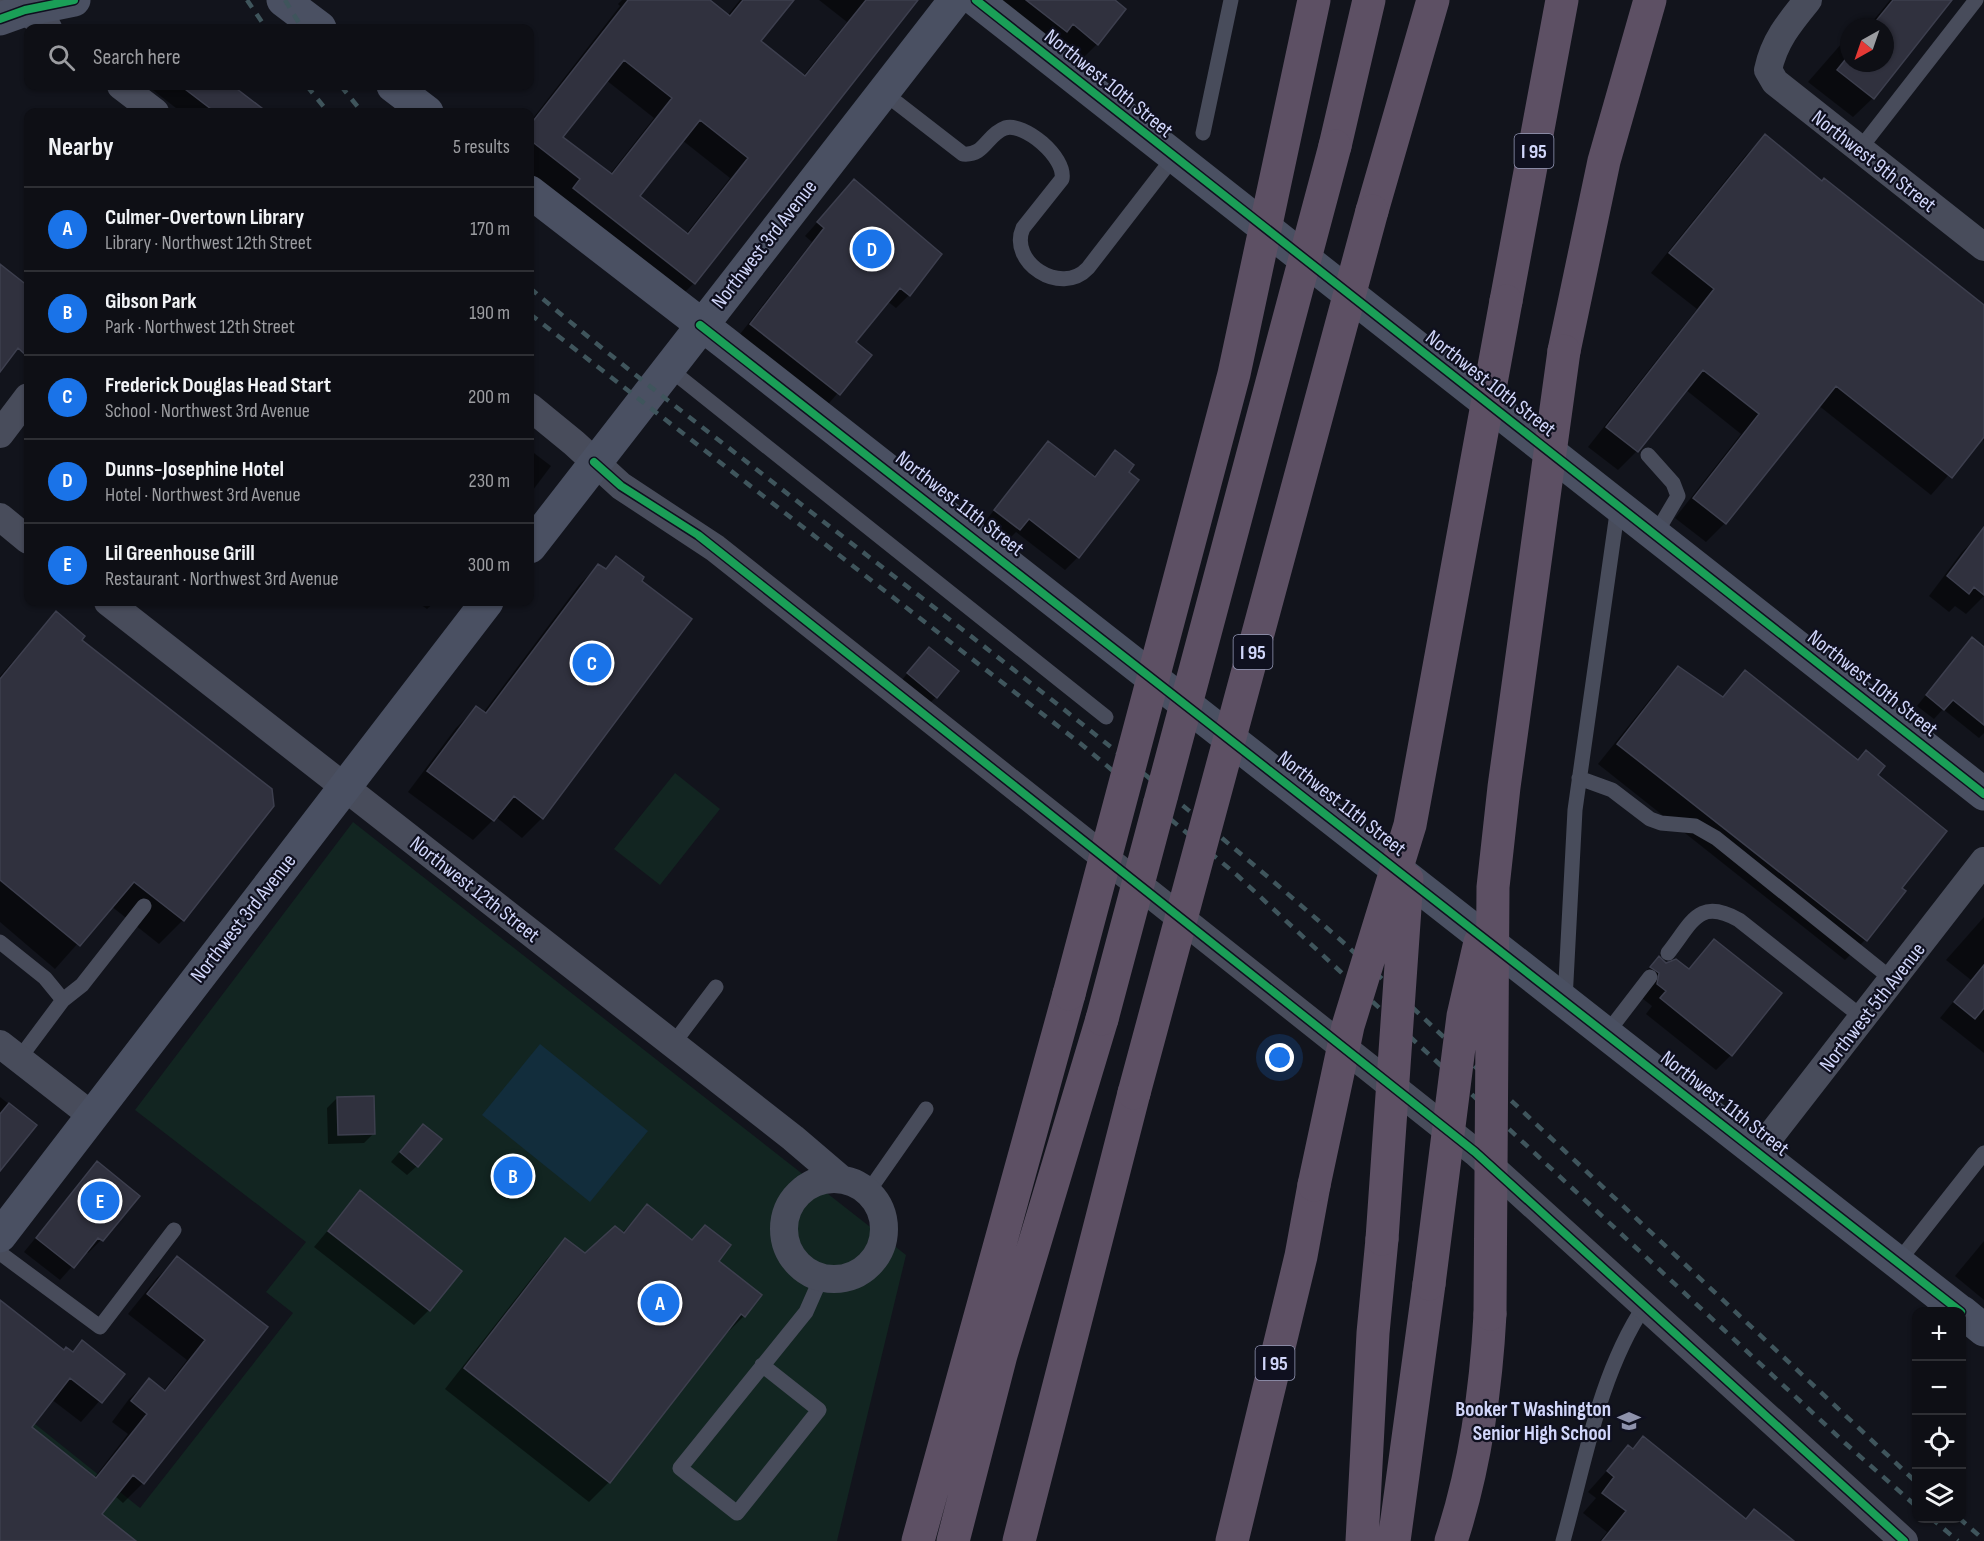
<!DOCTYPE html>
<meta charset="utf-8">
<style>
body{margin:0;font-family:"Sofia Sans Condensed",sans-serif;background:#1c1d22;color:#f1f3f6}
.controls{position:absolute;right:18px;bottom:18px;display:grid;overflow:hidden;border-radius:12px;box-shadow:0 2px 4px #0004}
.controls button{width:54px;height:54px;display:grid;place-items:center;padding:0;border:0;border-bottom:2px solid #2e2f34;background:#0e0f15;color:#f1f3f6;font:30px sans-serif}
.compass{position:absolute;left:1840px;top:18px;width:54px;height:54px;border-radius:50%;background:#0e0f15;box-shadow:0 2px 4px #0004;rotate:220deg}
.you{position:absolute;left:1280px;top:1058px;width:21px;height:21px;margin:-15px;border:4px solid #fff;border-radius:50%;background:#1a73e8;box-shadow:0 0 0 9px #1a73e833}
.badge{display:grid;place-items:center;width:39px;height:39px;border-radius:50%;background:#1a73e8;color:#fff;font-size:20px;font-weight:700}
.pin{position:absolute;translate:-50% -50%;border:3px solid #fff;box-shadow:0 2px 6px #0006}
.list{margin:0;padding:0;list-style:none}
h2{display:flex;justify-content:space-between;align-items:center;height:78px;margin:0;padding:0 24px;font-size:26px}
h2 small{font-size:20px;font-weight:400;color:#9b9ca0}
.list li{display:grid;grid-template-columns:39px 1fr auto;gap:18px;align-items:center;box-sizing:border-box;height:84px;padding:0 24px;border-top:2px solid #2e2f34}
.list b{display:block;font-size:22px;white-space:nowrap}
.list p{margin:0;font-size:20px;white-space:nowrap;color:#9b9ca0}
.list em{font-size:20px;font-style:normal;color:#9b9ca0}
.icon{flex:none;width:33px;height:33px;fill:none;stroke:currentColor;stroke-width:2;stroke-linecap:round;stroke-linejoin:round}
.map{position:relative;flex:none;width:1984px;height:1541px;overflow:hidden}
.search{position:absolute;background:#0e0f15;box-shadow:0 2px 4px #0004;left:24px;top:24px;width:510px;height:66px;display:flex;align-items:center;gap:15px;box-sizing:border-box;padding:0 21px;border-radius:12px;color:#9b9ca0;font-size:22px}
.panel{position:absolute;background:#0e0f15;box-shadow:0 2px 4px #0004;left:24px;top:108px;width:510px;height:498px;border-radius:12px}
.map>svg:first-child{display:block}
</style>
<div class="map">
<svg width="1984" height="1541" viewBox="0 0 1984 1541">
<rect width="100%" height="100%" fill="#12141c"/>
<path fill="#122521" d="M 675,773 L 720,809 L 660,885 L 614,849 Z
M 353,822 L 906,1255 L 837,1541 L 0,1541 L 0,1396 L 140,1508 L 293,1313 L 266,1292 L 306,1242 L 135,1110 Z"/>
<path fill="#122d3c" d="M 540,1044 L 648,1131 L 590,1202 L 482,1115 Z"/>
<path fill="#0007" fill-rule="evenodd" d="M 622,0 L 707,0 L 727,16 L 740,0 L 792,0 L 759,42 L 803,76 L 847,22 L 819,0 L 916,0 L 694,283 L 674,303 L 561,200 L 530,175 L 530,122 L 620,6 L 618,4 ZM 606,80 L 654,118 L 610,174 L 561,137 ZM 682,140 L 730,178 L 686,234 L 638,196 Z
M 1000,0 L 1112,0 L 1097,44 L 1082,59 L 1058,39 L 1051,46 Z
M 1890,0 L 1950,0 L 1873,98 L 1853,117 L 1808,82 L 1849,35 L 1849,63 L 1885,63 L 1885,27 L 1868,27 Z
M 137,86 L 231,86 L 259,107 L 255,112 L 181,112 L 149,87 L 144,91 Z
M 1765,136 L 1984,307 L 1984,441 L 1981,438 L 1931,495 L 1818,405 L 1725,523 L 1706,542 L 1675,518 L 1741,434 L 1686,390 L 1637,451 L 1618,470 L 1588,447 L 1697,309 L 1651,273 L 1746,155 Z
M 854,181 L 909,295 L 896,308 L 887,301 L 854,343 L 870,355 L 825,408 L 737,338 L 812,242 L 805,236 Z
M 6,270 L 28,289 L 28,338 L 0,368 L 0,276 Z
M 1048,443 L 1093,477 L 1115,452 L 1078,557 L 1065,570 L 1016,532 L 1006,542 L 983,524 Z
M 530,450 L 551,466 L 530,494 Z
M 1981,533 L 1984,535 L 1984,596 L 1966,614 L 1955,606 L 1949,612 L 1929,596 L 1962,552 Z
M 616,558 L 542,818 L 522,838 L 496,817 L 473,840 L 408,792 L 456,728 L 476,708 L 483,713 L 579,585 L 598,566 L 604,570 Z
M 417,602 L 435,602 L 427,609 Z
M 56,613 L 80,640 L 273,806 L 183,920 L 159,944 L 111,906 L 55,969 L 0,922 L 0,676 Z
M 1963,649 L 1984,649 L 1984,733 L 1979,738 L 1943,709 L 1934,719 L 1917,706 Z
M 919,658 L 936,697 L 926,707 L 899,684 Z
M 1678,668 L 1721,698 L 1745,672 L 1857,761 L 1866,752 L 1876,775 L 1900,888 L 1904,891 L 1865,940 L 1845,960 L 1598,764 L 1659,688 Z
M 1984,917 L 1984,1053 L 1940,1018 L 1971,980 L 1946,960 Z
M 1714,941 L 1731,1055 L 1716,1070 L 1646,1014 L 1652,1006 L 1643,999 L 1644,973 L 1659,958 L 1666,964 L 1687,970 Z
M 0,1097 L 35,1125 L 0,1169 Z
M 337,1098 L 374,1133 L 364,1143 L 328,1144 L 327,1108 Z
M 414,1135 L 417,1166 L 407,1175 L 391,1162 Z
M 97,1163 L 137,1196 L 101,1240 L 88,1253 L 86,1251 L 60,1280 L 24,1252 Z
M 360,1192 L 429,1310 L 414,1325 L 314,1247 Z
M 647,1206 L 691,1241 L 705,1227 L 717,1261 L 744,1316 L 724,1336 L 609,1482 L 589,1502 L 445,1389 L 546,1260 L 565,1240 L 585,1255 L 622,1233 Z
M 1984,1241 L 1984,1300 L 1955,1276 Z
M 177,1258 L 265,1327 L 143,1483 L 123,1503 L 115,1496 L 100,1515 L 134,1541 L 0,1541 L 0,1302 L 63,1352 L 71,1353 L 82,1342 L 123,1374 L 81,1422 L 51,1399 L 30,1427 L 94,1478 L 128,1434 L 112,1422 L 129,1399 L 149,1380 L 163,1391 L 187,1360 L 128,1314 L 157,1278 Z
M 1643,1438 L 1745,1520 L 1754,1511 L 1792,1541 L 1600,1541 L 1607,1532 L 1583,1513 L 1596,1498 L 1588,1492 L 1628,1447 L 1631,1450 Z"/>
<path fill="#30313e" stroke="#3d3f4e" stroke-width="1.5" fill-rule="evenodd" d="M 628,0 L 710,0 L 730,16 L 743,0 L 794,0 L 761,41 L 805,76 L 866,0 L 918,0 L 695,284 L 573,188 L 580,179 L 530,140 L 530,125 ZM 624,60 L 672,98 L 612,174 L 563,137 ZM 700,120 L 748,158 L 688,234 L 640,196 Z
M 1026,0 L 1115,0 L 1126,9 L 1098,45 L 1073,24 L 1067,32 Z
M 1893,0 L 1952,0 L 1874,99 L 1837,70 L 1849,55 L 1849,63 L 1885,63 L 1885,27 L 1871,27 Z
M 181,86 L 233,86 L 267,112 L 215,112 Z
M 1765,134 L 1822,181 L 1824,178 L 1984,305 L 1984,437 L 1952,478 L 1836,386 L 1726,524 L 1693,498 L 1759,414 L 1703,370 L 1638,452 L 1606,427 L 1714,289 L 1669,253 Z
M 854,179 L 942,254 L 910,296 L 900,288 L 856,342 L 872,355 L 840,395 L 750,324 L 824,228 L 817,222 Z
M 0,264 L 28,286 L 28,357 L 18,348 L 0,372 Z
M 1048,441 L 1095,477 L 1115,450 L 1134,465 L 1129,472 L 1139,480 L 1079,558 L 1029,519 L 1020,530 L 994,510 Z
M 1984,527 L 1984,595 L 1974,587 L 1969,594 L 1947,576 Z
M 616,556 L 644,577 L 642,581 L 692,619 L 543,819 L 514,796 L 494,821 L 427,771 L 476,706 L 486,713 L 598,564 L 606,569 Z
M 56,611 L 85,636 L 82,640 L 272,789 L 274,806 L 184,921 L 134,882 L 80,946 L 0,880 L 0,679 Z
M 1972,637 L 1984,647 L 1984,725 L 1953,700 L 1944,710 L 1926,695 Z
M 929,647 L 959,671 L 937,698 L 907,673 Z
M 1678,666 L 1723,697 L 1745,670 L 1858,760 L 1866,750 L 1885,766 L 1878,775 L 1947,831 L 1902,888 L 1906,891 L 1867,941 L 1617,744 Z
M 1714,939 L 1782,993 L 1732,1056 L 1660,998 L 1666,991 L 1657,984 L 1659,973 L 1650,967 L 1659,956 L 1666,963 L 1676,959 L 1689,969 Z
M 1984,965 L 1984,1008 L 1975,1019 L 1954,1002 Z
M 374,1096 L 375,1134 L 338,1135 L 337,1097 Z
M 9,1103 L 37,1125 L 0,1171 L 0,1114 Z
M 423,1124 L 442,1139 L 418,1167 L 400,1152 Z
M 97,1161 L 140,1196 L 103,1241 L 98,1238 L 74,1268 L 36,1238 Z
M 360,1190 L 462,1271 L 430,1311 L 328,1231 Z
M 647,1204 L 692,1240 L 705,1225 L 731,1245 L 719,1261 L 762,1295 L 745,1317 L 741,1314 L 610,1483 L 464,1368 L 565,1238 L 585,1253 L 615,1226 L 624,1233 Z
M 177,1256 L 268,1327 L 144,1484 L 133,1475 L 102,1514 L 136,1541 L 0,1541 L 0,1300 L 64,1350 L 66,1347 L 73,1352 L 82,1340 L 125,1374 L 102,1403 L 70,1378 L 32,1427 L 96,1478 L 147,1414 L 131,1401 L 149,1378 L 165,1391 L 205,1340 L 147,1294 Z
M 1643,1436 L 1746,1519 L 1754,1509 L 1794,1541 L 1602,1541 L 1626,1511 L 1602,1493 L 1614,1477 L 1607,1471 L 1628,1445 L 1633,1449 Z"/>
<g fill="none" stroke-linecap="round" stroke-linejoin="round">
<path stroke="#484c5b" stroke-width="15" d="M 883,92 L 963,154 C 985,156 986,135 1005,128 C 1024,122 1066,157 1062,179 L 1023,228 C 1008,262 1061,297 1088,268 L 1173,158
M 1203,133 L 1231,0
M 1859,150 L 1976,0
M 667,367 L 1106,717
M 1648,455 L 1673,483 L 1678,496 L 1655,535
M 1579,778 L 1612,790 L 1650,819 L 1661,823 L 1695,826 L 1716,838 L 1893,980
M 0,942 L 45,978 L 63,1000
M 1668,953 C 1692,923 1698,897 1739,920 L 1863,1018
M 1565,1000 L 1575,810 L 1618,506
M 1607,1033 L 1650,977
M 673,1044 L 716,987
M 19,1059 L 63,1000 L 82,985 L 144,906
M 868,1192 L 926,1109
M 0,1253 L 100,1327 L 174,1230
M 1898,1262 L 1984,1153
M 762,1365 L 819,1410 L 737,1513 L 680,1468 L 806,1312 L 821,1278
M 1563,1541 C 1585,1462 1599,1374 1645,1305"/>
<path stroke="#484c5b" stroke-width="28" d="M 12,0 L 48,28
M 1808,0 C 1790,22 1774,41 1768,70 L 1775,82 L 1984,247
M 121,86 L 155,112
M 530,407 L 574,443 L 621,486 L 715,548 L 1475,1152 L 1904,1541
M 0,434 L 28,397
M 0,517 L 28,540
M 108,602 L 793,1138 L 841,1179
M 0,1044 L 91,1115
M 1758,1152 L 1984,861
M784 1229a50 50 0 1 1 100 0a50 50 0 1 1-100 0Z"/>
<path stroke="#4a5062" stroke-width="33" d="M 283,0 L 320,28
M 976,0 L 1984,794
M 0,19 L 25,10 L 74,0
M 393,86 L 427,112
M 530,192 L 724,342 L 1961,1312
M 530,547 L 955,0
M 0,1236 L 487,602
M 1962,1312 L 1984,1330"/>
<path stroke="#5d5064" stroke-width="33" d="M 1335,146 L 1369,0
M 1372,211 L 1433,0
M 1506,301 L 1562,0
M 1564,351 L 1604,161 L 1650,0
M 918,1541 L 1069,994
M 953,1541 L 1001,1355 L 1102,1019
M 1019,1541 L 1134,1093
M 1232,1541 L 1301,1256 L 1314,1185
M 1362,1541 L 1373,1333 L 1382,1239
M 1394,1541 L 1429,1284
M 1451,1541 C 1475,1468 1486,1390 1490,1314"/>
<path stroke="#3f555c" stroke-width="4.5" stroke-dasharray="9 8" stroke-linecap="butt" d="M 247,0 L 266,28
M 285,0 L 302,28
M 307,86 L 328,112
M 341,86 L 362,112
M 530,288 C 615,361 705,429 793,498 C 980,643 1168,787 1345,944 L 1916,1482
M 530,314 L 1081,744 L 1238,876 L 1845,1443 L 1916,1506
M 1931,1518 L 1958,1541
M 1959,1518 L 1984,1540"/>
<path stroke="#5d5064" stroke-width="33" d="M 1069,994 L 1234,374 L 1314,0
M 1102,1019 L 1335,146
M 1134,1093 L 1372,211
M 1314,1185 L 1348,1026 L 1410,825 L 1506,301
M 1382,1239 L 1407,879
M 1429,1284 L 1463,1016 L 1480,942
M 1490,1314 L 1493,887 L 1504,787 L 1564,351"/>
<g stroke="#0f101f" stroke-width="11">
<path id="cycleway" d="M 976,0 L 1984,794
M 0,19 L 25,10 L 74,0
M 700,325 L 1961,1312
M 594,462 L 621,486 L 698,535 L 765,588 L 1475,1152 L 1904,1541"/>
</g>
<use href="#cycleway" stroke="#1a9f57" stroke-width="8"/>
</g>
<defs>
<g id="school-bare" transform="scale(1.8)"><path d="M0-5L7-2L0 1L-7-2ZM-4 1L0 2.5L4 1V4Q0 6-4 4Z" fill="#8e92ac" stroke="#0f101f" stroke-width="2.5" paint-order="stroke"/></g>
</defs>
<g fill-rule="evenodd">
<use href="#school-bare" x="1629" y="1421"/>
</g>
<g text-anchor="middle" stroke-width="4.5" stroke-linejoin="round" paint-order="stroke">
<g fill="#0f101f" stroke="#979bb8" stroke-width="1.5">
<rect x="1514.5" y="134" width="39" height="34" rx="4.5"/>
<rect x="1233.5" y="635" width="39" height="34" rx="4.5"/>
<rect x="1255.5" y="1346" width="39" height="34" rx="4.5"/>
</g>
<g font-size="20" font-weight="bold" fill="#d1d6fa">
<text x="1534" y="158">I 95</text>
<text x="1253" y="659">I 95</text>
<text x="1275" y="1370">I 95</text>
</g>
<g font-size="21" fill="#d1d6fa" stroke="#0f101f">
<text transform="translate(1109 83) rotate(39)" y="7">Northwest 10th Street</text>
<text transform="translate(1874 161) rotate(38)" y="7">Northwest 9th Street</text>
<text transform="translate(764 244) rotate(-52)" y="7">Northwest 3rd Avenue</text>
<text transform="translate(1491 383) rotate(38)" y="7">Northwest 10th Street</text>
<text transform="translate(960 503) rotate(38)" y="7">Northwest 11th Street</text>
<text transform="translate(1873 683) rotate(38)" y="7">Northwest 10th Street</text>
<text transform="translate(1342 803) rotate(38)" y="7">Northwest 11th Street</text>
<text transform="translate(475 889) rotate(38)" y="7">Northwest 12th Street</text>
<text transform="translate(243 918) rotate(-52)" y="7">Northwest 3rd Avenue</text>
<text transform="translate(1872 1007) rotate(-52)" y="7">Northwest 5th Avenue</text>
<text transform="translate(1725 1103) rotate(38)" y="7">Northwest 11th Street</text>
</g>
<g font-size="21" font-weight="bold" fill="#d1d6fa" stroke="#0f101f" text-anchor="end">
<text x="1611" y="1416">Booker T Washington<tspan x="1611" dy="24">Senior High School</tspan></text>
</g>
</g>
</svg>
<div class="controls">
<button>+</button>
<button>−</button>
<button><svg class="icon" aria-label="locate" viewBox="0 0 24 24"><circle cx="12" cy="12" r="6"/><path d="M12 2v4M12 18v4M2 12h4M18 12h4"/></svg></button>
<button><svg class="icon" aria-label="layers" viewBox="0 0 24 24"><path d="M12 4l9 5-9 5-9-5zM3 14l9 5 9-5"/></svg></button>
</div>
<svg class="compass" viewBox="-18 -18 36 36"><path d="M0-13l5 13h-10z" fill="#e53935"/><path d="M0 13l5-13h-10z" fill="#9b9ca0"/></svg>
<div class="you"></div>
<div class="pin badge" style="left:660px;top:1303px">A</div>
<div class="pin badge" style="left:513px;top:1176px">B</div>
<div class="pin badge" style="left:592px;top:663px">C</div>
<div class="pin badge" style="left:872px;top:249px">D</div>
<div class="pin badge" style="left:100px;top:1201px">E</div>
<div class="search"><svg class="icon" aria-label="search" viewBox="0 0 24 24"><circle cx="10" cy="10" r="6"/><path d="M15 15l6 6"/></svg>Search here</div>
<section class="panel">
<h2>Nearby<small>5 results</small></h2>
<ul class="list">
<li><span class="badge">A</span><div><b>Culmer-Overtown Library</b><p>Library · Northwest 12th Street</p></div><em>170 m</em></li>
<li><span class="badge">B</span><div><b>Gibson Park</b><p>Park · Northwest 12th Street</p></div><em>190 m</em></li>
<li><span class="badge">C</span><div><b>Frederick Douglas Head Start</b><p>School · Northwest 3rd Avenue</p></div><em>200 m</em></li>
<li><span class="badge">D</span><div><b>Dunns-Josephine Hotel</b><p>Hotel · Northwest 3rd Avenue</p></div><em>230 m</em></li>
<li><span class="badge">E</span><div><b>Lil Greenhouse Grill</b><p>Restaurant · Northwest 3rd Avenue</p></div><em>300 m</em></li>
</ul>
</section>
</div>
